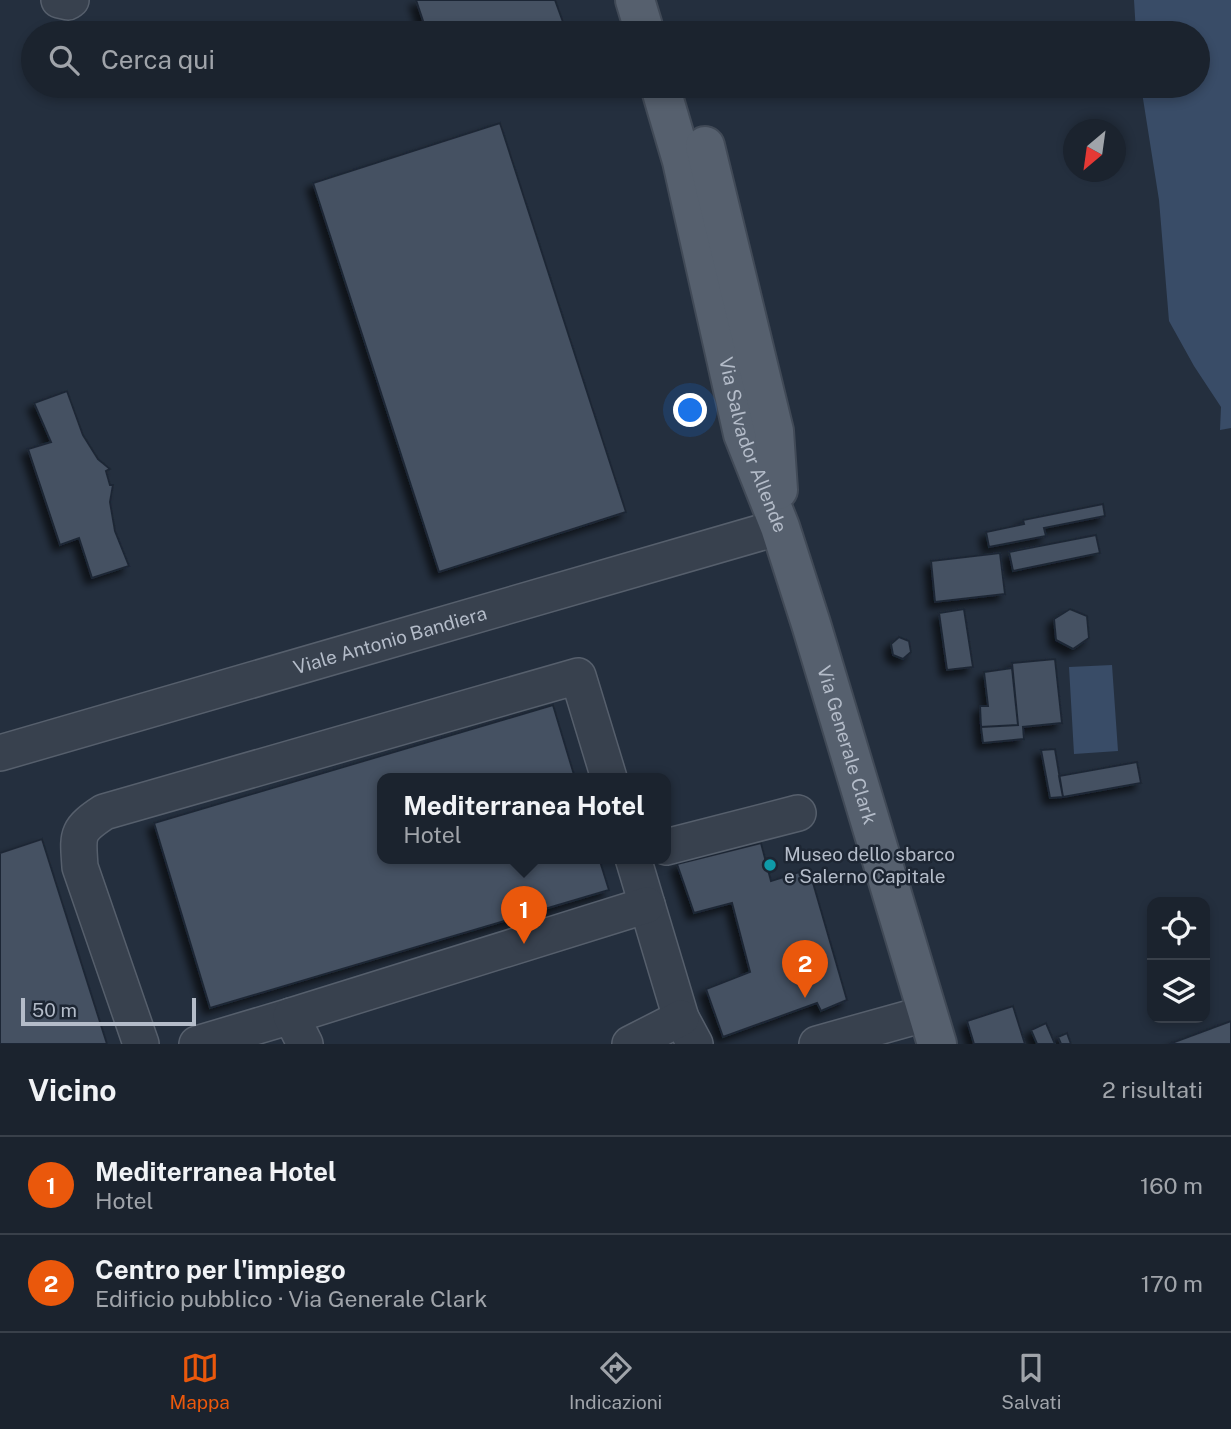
<!DOCTYPE html>
<html lang="it">
<meta charset="utf-8">
<style>
body{margin:0;font-family:"Public Sans",sans-serif;background:#282f3a;color:#f1f3f6}
.controls{position:absolute;right:21px;bottom:21px;display:grid;overflow:hidden;border-radius:14px;box-shadow:0 4px 10px #0003}
.controls button{width:63px;height:63px;display:grid;place-items:center;padding:0;border:0;border-bottom:2px solid #39404a;background:#1b232e;color:#f1f3f6;font:35px sans-serif}
.compass{position:absolute;left:1063px;top:119px;width:63px;height:63px;border-radius:50%;background:#1b232e;box-shadow:0 4px 10px #0003;rotate:209deg}
.scale{position:absolute;left:21px;bottom:18px;width:175px;box-sizing:border-box;padding-left:7px;border:4px solid #b4bcc9;border-top:0;font-size:19px;line-height:24px;white-space:nowrap;color:#b4bcc9;-webkit-text-stroke:5px #1d2633;paint-order:stroke}
.you{position:absolute;left:691px;top:411px;width:24px;height:24px;margin:-18px;border:5px solid #fff;border-radius:50%;background:#1a73e8;box-shadow:0 0 0 10px #1a73e833}
.badge{display:grid;place-items:center;width:46px;height:46px;border-radius:50%;background:#ea580c;color:#fff;font-size:23px;font-weight:700}
.pin{position:absolute;translate:-50% -58px;filter:drop-shadow(0 2px 4px #0008)}
.pin::after{content:'';position:absolute;top:37px;width:24px;height:21px;background:inherit;clip-path:polygon(0 0,100% 0,50% 100%)}
.popup{position:absolute;left:377px;top:773px;width:294px;height:91px;box-sizing:border-box;display:grid;place-content:center;border-radius:14px;background:#1b232e;filter:drop-shadow(0 2px 5px #0005);font-size:23px;white-space:nowrap;color:#a0a4aa}
.popup b{font-size:26px;color:#f1f3f6}
.popup::after{content:'';position:absolute;left:50%;top:100%;margin-left:-14px;border:14px solid transparent;border-top-color:#1b232e}
.list{margin:0;padding:0;list-style:none}
h2{display:flex;justify-content:space-between;align-items:center;height:91px;margin:0;padding:0 28px;font-size:30px}
h2 small{font-size:23px;font-weight:400;color:#a0a4aa}
.list li{display:grid;grid-template-columns:46px 1fr auto;gap:21px;align-items:center;box-sizing:border-box;height:98px;padding:0 28px;border-top:2px solid #39404a}
.list b{display:block;font-size:26px;white-space:nowrap}
.list p{margin:0;font-size:23px;white-space:nowrap;color:#a0a4aa}
.list em{font-size:23px;font-style:normal;color:#a0a4aa}
.icon{flex:none;width:38px;height:38px;fill:none;stroke:currentColor;stroke-width:2;stroke-linecap:round;stroke-linejoin:round}
.map{position:relative;flex:none;width:1231px;height:1044px;overflow:hidden}
.search{position:absolute;background:#1b232e;box-shadow:0 4px 10px #0003;left:21px;right:21px;top:21px;height:77px;display:flex;align-items:center;gap:18px;box-sizing:border-box;padding:0 24px;border-radius:38px;color:#a0a4aa;font-size:26px}
.sheet{height:287px;background:#1b232e}
nav{display:flex;justify-content:space-around;align-items:center;box-sizing:border-box;height:98px;border-top:2px solid #39404a;background:#1b232e;font-size:19px;color:#a0a4aa}
nav a{display:grid;justify-items:center;gap:4px}
nav .on{color:#ea580c}
.map>svg:first-child{display:block}
</style>
<div class="map">
<svg width="1231" height="1044" viewBox="0 0 1231 1044">
<defs>
<filter id="shadow"><feDropShadow dx="-6" dy="6" stdDeviation="3.5" flood-color="#0009"/></filter>
</defs>
<rect width="100%" height="100%" fill="#242f3e"/>
<path fill="#394c67" d="M 1134,0 L 1231,0 L 1231,428 L 1220,430 L 1221,407 L 1194,366 L 1169,321 L 1159,200 L 1141,86 L 1198,86 L 1198,33 L 1136,33 Z
M 1112,665 L 1118,751 L 1074,754 L 1069,667 Z"/>
<path fill="#455162" stroke="#1f2835" stroke-width="2" filter="url(#shadow)" d="M 416,0 L 555,0 L 563,22 L 530,33 L 398,33 L 424,24 Z
M 500,123 L 626,512 L 439,572 L 313,183 Z
M 67,391 L 83,435 L 98,459 L 110,469 L 106,471 L 110,485 L 113,485 L 110,502 L 115,531 L 129,566 L 92,578 L 79,538 L 60,545 L 28,449 L 51,442 L 34,403 Z
M 1103,504 L 1105,516 L 1044,528 L 1046,536 L 989,547 L 986,532 L 1024,524 L 1023,520 Z
M 1096,535 L 1100,553 L 1013,571 L 1009,552 Z
M 1000,553 L 1005,594 L 935,602 L 931,561 Z
M 964,609 L 973,667 L 947,670 L 939,613 Z
M 1070,609 L 1087,616 L 1089,638 L 1073,649 L 1056,640 L 1054,619 Z
M 899,637 L 909,641 L 911,652 L 903,659 L 893,655 L 891,644 Z
M 1055,659 L 1062,723 L 1023,727 L 1024,739 L 983,743 L 981,727 L 1018,725 L 1012,663 Z
M 1012,668 L 1018,725 L 981,727 L 980,706 L 988,706 L 984,672 Z
M 553,705 L 575,778 L 382,778 L 382,858 L 599,858 L 609,890 L 210,1008 L 154,823 Z
M 1055,749 L 1063,797 L 1050,798 L 1041,750 Z
M 1137,762 L 1141,783 L 1063,797 L 1059,776 Z
M 42,839 L 107,1044 L 0,1044 L 0,853 Z
M 761,843 L 771,881 L 809,869 L 847,1000 L 821,1011 L 817,1003 L 723,1037 L 706,989 L 750,972 L 732,903 L 694,913 L 677,864 Z
M 1013,1006 L 1025,1044 L 974,1044 L 967,1021 Z
M 1231,1021 L 1231,1044 L 1169,1044 Z
M 1046,1023 L 1055,1044 L 1037,1044 L 1031,1030 Z
M 1067,1033 L 1071,1044 L 1061,1044 L 1058,1037 Z"/>
<g fill="none" stroke-linecap="round" stroke-linejoin="round">
<g stroke="#565f6c" stroke-width="38">
<g id="minor">
<path d="M 59,0 L 68,2 L 71,0"/>
<path id="s1" d="M 0,753 L 780,527"/>
<path d="M 666,847 L 798,813"/>
<path d="M 633,858 L 681,1018 L 695,1044"/>
<path d="M 141,1044 L 80,867 C 78,835 75,831 104,812 L 578,676 L 609,778"/>
<path d="M 197,1044 L 291,1016"/>
<path d="M 305,1044 L 291,1016 L 647,905"/>
<path d="M 630,1044 L 681,1018"/>
<path d="M 817,1044 L 928,1013"/>
</g>
</g>
<g stroke="#414a57" stroke-width="42">
<g id="major">
<path d="M 635,0 L 645,33"/>
<path id="s2" d="M 660,86 L 682,161 L 743,434 L 780,527 L 811,624 L 937,1044"/>
<path d="M 705,146 L 774,431 L 778,490"/>
</g>
</g>
<use href="#minor" stroke="#38414e" stroke-width="35"/>
<use href="#major" stroke="#56606e" stroke-width="38"/>
</g>
<circle fill="#0f9aa8" stroke="#1d2633" stroke-width="2.5" cx="770" cy="865" r="7"/>
<g text-anchor="middle" stroke-width="5" stroke-linejoin="round" paint-order="stroke">
<g font-size="19" fill="#b4bcc9" stroke="#1d2633">
<text dy="7" stroke="none"><textPath href="#s2" startOffset="371">Via Salvador Allende</textPath></text>
<text dy="7" stroke="none"><textPath href="#s1" startOffset="406">Viale Antonio Bandiera</textPath></text>
<text dy="7" stroke="none"><textPath href="#s2" startOffset="686">Via Generale Clark</textPath></text>
</g>
<g font-size="19" fill="#b4bcc9" stroke="#1d2633" text-anchor="start">
<text x="784" y="861">Museo dello sbarco<tspan x="784" dy="22">e Salerno Capitale</tspan></text>
</g>
</g>
</svg>
<div class="controls">
<button><svg class="icon" aria-label="locate" viewBox="0 0 24 24"><circle cx="12" cy="12" r="6"/><path d="M12 2v4M12 18v4M2 12h4M18 12h4"/></svg></button>
<button><svg class="icon" aria-label="layers" viewBox="0 0 24 24"><path d="M12 4l9 5-9 5-9-5zM3 14l9 5 9-5"/></svg></button>
</div>
<svg class="compass" viewBox="-18 -18 36 36"><path d="M0-13l5 13h-10z" fill="#e53935"/><path d="M0 13l5-13h-10z" fill="#a0a4aa"/></svg>
<div class="scale">50 m</div>
<div class="you"></div>
<div class="pin badge" style="left:524px;top:944px">1</div>
<div class="popup"><b>Mediterranea Hotel</b>Hotel</div>
<div class="pin badge" style="left:805px;top:998px">2</div>
<div class="search"><svg class="icon" aria-label="search" viewBox="0 0 24 24"><circle cx="10" cy="10" r="6"/><path d="M15 15l6 6"/></svg>Cerca qui</div>
</div>
<section class="sheet">
<h2>Vicino<small>2 risultati</small></h2>
<ul class="list">
<li><span class="badge">1</span><div><b>Mediterranea Hotel</b><p>Hotel</p></div><em>160 m</em></li>
<li><span class="badge">2</span><div><b>Centro per l'impiego</b><p>Edificio pubblico · Via Generale Clark</p></div><em>170 m</em></li>
</ul>
</section>
<nav>
<a class="on"><svg class="icon" aria-label="map" viewBox="0 0 24 24"><path d="M3 6l6-2 6 2 6-2v14l-6 2-6-2-6 2zM9 4v14M15 6v14"/></svg>Mappa</a>
<a><svg class="icon" aria-label="directions" viewBox="0 0 24 24"><path d="M12 3l9 9-9 9-9-9zM9 14v-3h6M13 9l2 2-2 2"/></svg>Indicazioni</a>
<a><svg class="icon" aria-label="saved" viewBox="0 0 24 24"><path d="M7 4h10v16l-5-4-5 4z"/></svg>Salvati</a>
</nav>
